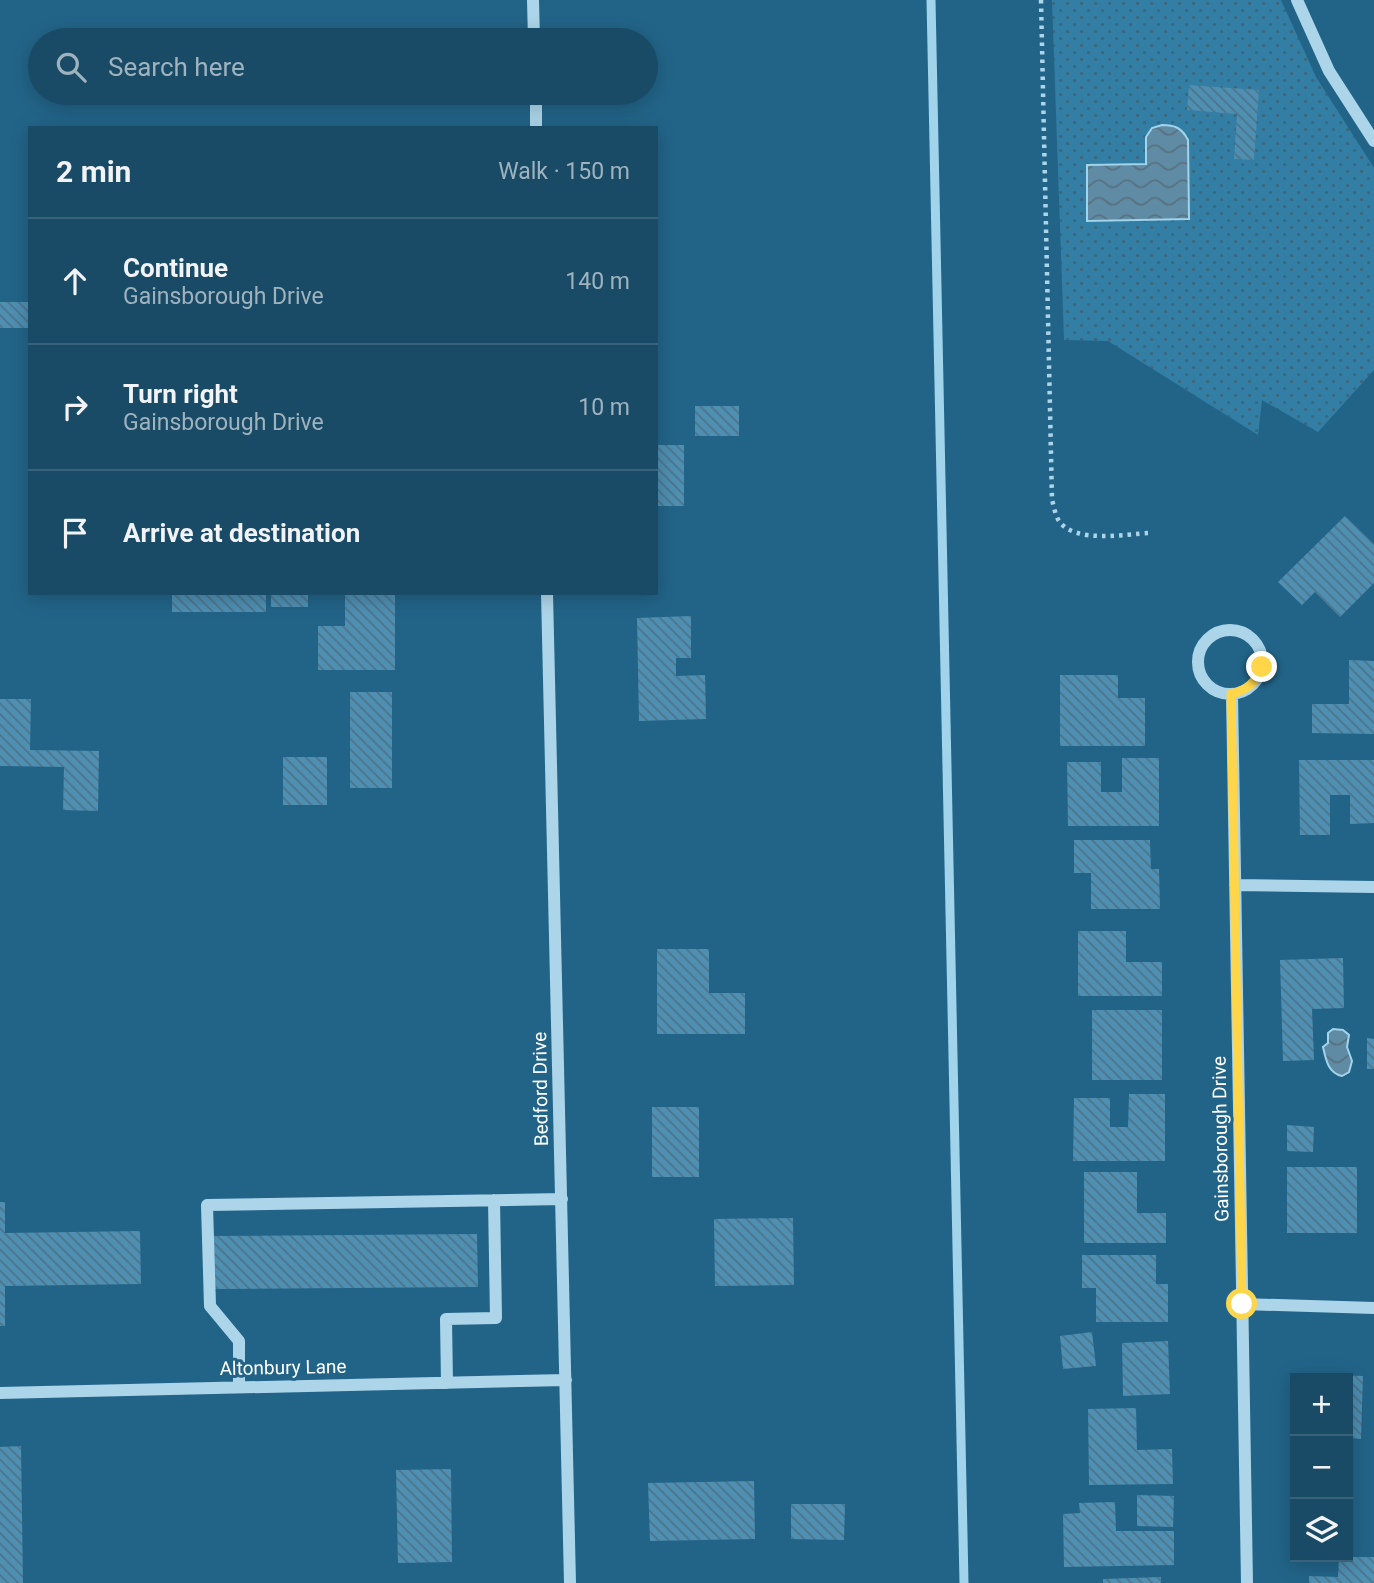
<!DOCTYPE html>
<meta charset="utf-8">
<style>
body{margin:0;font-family:Roboto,sans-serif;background:#27556f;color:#f1f3f6}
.controls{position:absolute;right:21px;bottom:21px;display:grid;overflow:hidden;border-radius:0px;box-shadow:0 4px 18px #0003}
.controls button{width:63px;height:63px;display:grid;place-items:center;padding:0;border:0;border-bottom:2px solid #38637a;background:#1a4b66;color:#f1f3f6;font:35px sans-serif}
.stop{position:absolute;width:21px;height:21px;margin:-16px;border:5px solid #ffd54a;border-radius:50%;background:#fff}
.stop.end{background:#ffd54a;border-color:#fff;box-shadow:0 2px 7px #0008}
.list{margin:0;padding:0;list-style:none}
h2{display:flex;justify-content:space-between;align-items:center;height:91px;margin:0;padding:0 28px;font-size:30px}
h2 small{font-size:23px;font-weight:400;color:#9fb3bf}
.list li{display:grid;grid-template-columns:46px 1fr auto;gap:21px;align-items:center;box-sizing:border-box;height:126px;padding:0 28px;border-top:2px solid #38637a}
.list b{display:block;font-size:26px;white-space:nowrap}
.list p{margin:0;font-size:23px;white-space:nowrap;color:#9fb3bf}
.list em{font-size:23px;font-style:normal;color:#9fb3bf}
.icon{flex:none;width:38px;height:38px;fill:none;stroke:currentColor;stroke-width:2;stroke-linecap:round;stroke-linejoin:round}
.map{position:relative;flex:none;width:1374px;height:1583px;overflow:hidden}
.search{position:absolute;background:#1a4b66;box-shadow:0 4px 18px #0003;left:28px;top:28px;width:630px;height:77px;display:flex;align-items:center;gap:18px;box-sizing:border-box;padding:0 24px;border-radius:38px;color:#9fb3bf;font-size:26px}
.panel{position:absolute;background:#1a4b66;box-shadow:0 4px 18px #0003;left:28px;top:126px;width:630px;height:469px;border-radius:0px}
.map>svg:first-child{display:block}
</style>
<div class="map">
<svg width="1374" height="1583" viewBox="0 0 1374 1583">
<defs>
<pattern id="park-dots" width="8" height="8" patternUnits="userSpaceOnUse" patternTransform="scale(1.75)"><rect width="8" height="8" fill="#327ea4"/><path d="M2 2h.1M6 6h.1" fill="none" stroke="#3f6578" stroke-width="1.8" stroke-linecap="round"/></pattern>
<pattern id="water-waves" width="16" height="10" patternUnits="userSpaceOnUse" patternTransform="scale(1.75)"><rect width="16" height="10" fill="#5f8ba4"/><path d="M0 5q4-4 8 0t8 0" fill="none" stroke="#577281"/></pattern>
<pattern id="building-back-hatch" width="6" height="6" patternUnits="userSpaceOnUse" patternTransform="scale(1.75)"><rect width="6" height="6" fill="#4e8fb2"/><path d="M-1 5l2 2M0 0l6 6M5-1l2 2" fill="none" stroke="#4d7489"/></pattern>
</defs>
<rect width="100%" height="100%" fill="#226488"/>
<path fill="url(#park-dots)" d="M 1052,0 L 1281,0 L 1316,77 L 1374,168 L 1374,370 L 1318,432 L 1262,400 L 1258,435 L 1108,341 L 1064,340 Z"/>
<path fill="url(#water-waves)" stroke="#a1d3eb" stroke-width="2" d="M 1162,125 C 1175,125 1182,128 1188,140 L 1189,219 L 1087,221 L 1087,165 L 1146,164 L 1146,137 L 1152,128 Z
M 1333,1029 L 1343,1030 L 1349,1035 L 1347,1047 L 1352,1061 L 1349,1072 L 1342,1076 C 1328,1073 1326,1060 1323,1047 L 1328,1043 L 1328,1033 Z"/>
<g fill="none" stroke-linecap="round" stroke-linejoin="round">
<path stroke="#a1d3eb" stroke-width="9" d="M 931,0 L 964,1583"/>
</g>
<path fill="url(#building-back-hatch)" d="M 1189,85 L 1259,90 L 1254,160 L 1234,159 L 1237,114 L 1187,110 Z
M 0,302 L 30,302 L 30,328 L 0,328 Z
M 695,406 L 739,406 L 739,436 L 695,436 Z
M 656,445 L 684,445 L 684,506 L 656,506 Z
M 1345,516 L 1374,544 L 1374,583 L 1340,617 L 1315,592 L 1302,605 L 1278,582 Z
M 172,593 L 266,593 L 266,612 L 172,612 Z
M 271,593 L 308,593 L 308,607 L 271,607 Z
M 345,593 L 395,593 L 395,670 L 318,670 L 318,626 L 345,626 Z
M 691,616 L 691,658 L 676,658 L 676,676 L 705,675 L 706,719 L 639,721 L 637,618 Z
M 1349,660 L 1374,661 L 1374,734 L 1312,733 L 1312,704 L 1349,704 Z
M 1060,675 L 1118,675 L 1118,698 L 1145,698 L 1145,746 L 1060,746 Z
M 350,692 L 392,692 L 392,788 L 350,788 Z
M 0,699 L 31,699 L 30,750 L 99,751 L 98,811 L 63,810 L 64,767 L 0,766 Z
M 283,757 L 327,757 L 327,805 L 283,805 Z
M 1122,758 L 1159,758 L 1159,826 L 1068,826 L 1067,762 L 1101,762 L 1101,792 L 1122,792 Z
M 1299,760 L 1374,760 L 1374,823 L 1350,824 L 1350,795 L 1330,795 L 1330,835 L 1300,835 Z
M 1074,840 L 1150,840 L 1151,869 L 1159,869 L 1160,909 L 1091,909 L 1091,873 L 1074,873 Z
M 1078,931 L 1126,931 L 1126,962 L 1162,962 L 1162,996 L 1078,996 Z
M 657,949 L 709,949 L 709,993 L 745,993 L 745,1034 L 657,1034 Z
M 1343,958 L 1344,1008 L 1312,1009 L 1314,1060 L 1283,1061 L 1280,960 Z
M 1092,1010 L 1162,1010 L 1162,1080 L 1092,1080 Z
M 1367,1038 L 1374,1039 L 1374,1069 L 1367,1069 Z
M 1129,1094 L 1165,1094 L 1165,1161 L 1073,1161 L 1074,1098 L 1110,1098 L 1110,1127 L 1128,1127 Z
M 652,1107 L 699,1107 L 699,1177 L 652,1177 Z
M 1287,1125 L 1314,1127 L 1313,1152 L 1287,1151 Z
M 1287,1167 L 1357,1167 L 1357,1233 L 1287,1233 Z
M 1084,1172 L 1137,1172 L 1137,1213 L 1166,1213 L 1166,1243 L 1084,1243 Z
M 0,1202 L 5,1202 L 5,1233 L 140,1231 L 141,1284 L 5,1286 L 5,1326 L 0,1326 Z
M 793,1218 L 794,1285 L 715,1286 L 714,1219 Z
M 477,1234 L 478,1287 L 214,1289 L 214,1236 Z
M 1082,1255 L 1156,1255 L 1156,1284 L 1168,1284 L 1168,1322 L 1096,1322 L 1096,1288 L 1082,1288 Z
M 1092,1332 L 1096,1366 L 1063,1369 L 1060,1336 Z
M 1168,1341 L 1170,1394 L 1123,1396 L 1122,1343 Z
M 1311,1374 L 1363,1376 L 1361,1439 L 1348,1438 L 1348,1378 L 1311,1378 Z
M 1136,1408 L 1137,1450 L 1172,1449 L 1173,1484 L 1089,1485 L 1088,1409 Z
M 21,1446 L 23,1583 L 0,1583 L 0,1447 Z
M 451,1469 L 452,1562 L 398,1563 L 396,1470 Z
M 754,1481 L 755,1539 L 650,1541 L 648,1483 Z
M 1137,1495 L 1174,1496 L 1173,1527 L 1137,1526 Z
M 1115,1502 L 1116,1531 L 1174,1531 L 1174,1565 L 1064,1567 L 1063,1514 L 1080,1513 L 1079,1503 Z
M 791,1504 L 845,1504 L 844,1540 L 791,1539 Z
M 1339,1557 L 1374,1557 L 1374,1583 L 1309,1583 L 1309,1576 L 1338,1577 Z
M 1161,1577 L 1161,1583 L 1103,1583 L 1103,1579 Z"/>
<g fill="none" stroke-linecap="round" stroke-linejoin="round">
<path stroke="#add5ea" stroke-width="4.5" stroke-dasharray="3.5 5" stroke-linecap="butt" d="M 1041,0 L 1052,500 C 1054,506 1055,515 1059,521 C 1075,544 1126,534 1149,533"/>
<path stroke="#add5ea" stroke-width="12" d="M 533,0 L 534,40
M 1297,0 L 1329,71 L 1374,141
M 536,93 L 536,128
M 547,593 L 570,1583
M1198 662a32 32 0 1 1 64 0a32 32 0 1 1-64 0Z
M 1232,694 L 1247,1583
M 1235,885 L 1374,887
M 1242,1304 L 1374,1308
M 447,1383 L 446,1319 L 496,1318 L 494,1200
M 239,1387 L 239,1341 L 210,1306 L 207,1205 L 562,1199
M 0,1393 L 566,1380"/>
</g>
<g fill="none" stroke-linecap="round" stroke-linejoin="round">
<path stroke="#ffd54a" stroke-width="9" d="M 1242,1304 L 1231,694 C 1248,690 1256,682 1262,667"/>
</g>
<g text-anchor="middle" stroke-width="6" stroke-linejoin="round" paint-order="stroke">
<g font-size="19" fill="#fff" stroke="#226488">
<text transform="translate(540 1089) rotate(-91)" y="7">Bedford Drive</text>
<text transform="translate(1220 1139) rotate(-91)" y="7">Gainsborough Drive</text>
<text transform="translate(283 1367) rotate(-1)" y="7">Altonbury Lane</text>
</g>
</g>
</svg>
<div class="controls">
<button>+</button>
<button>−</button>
<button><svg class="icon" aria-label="layers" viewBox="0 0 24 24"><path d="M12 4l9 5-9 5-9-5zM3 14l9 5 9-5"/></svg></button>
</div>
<div class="stop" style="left:1242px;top:1304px"></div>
<div class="stop end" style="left:1262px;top:667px"></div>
<div class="search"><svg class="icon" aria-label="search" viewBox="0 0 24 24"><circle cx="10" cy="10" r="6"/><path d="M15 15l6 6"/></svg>Search here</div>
<section class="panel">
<h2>2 min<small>Walk · 150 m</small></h2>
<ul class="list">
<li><svg class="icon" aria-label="ahead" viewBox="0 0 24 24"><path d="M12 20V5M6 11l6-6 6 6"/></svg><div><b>Continue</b><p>Gainsborough Drive</p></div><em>140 m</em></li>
<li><svg class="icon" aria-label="right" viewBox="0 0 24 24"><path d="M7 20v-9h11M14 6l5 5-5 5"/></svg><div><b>Turn right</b><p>Gainsborough Drive</p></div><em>10 m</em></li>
<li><svg class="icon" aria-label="arrive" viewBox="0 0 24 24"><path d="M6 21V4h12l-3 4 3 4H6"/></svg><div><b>Arrive at destination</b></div></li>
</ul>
</section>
</div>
